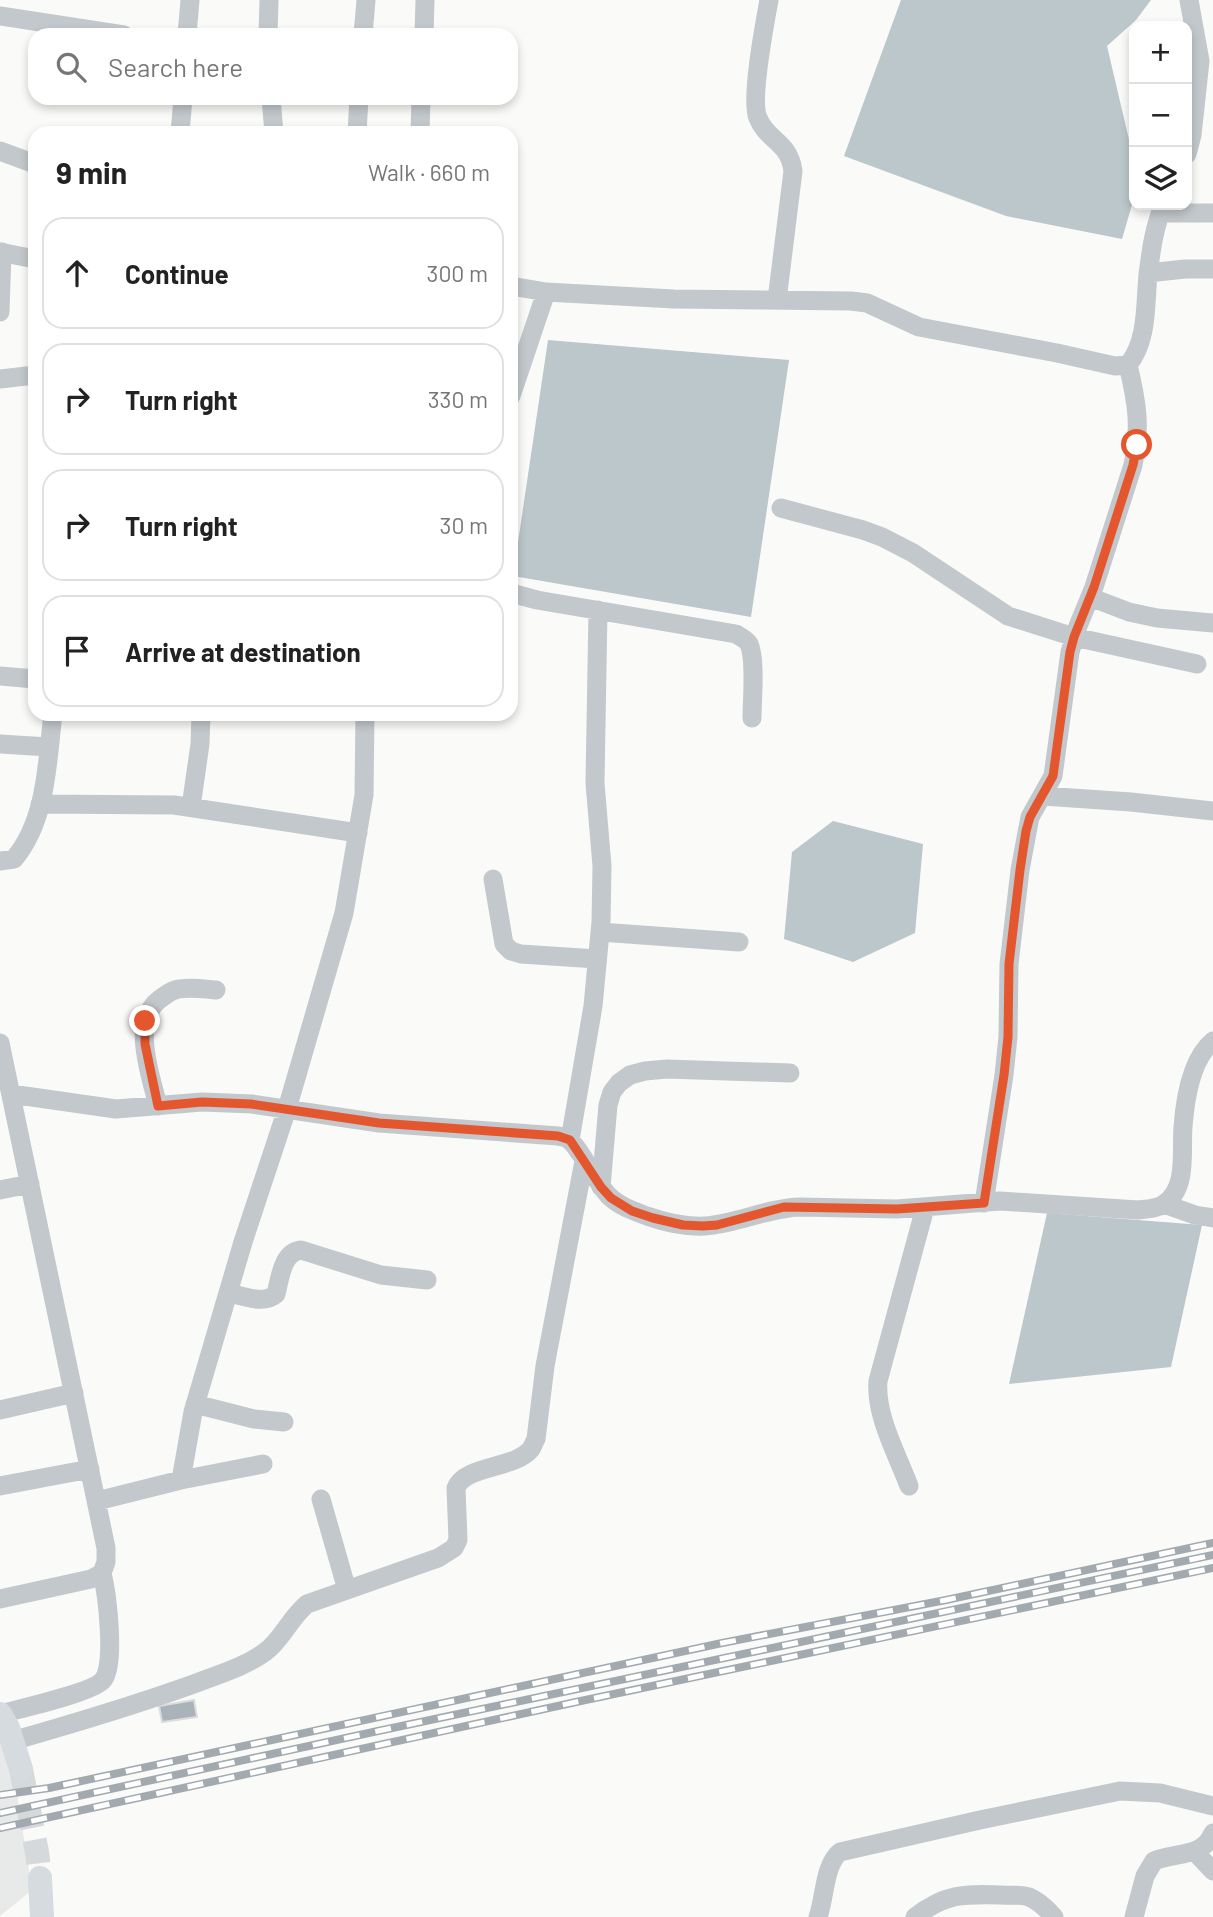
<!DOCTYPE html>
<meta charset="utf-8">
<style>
body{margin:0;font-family:Barlow,sans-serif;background:#f2f2f2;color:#222}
.controls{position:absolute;right:21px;top:21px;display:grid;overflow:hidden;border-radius:14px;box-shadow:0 4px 10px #0003}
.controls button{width:63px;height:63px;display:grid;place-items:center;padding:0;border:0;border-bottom:2px solid #e0e0e0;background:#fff;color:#222;font:35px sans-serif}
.stop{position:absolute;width:21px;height:21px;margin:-16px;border:5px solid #e4572e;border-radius:50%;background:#fff}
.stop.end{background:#e4572e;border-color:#fff;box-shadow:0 2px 7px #0008}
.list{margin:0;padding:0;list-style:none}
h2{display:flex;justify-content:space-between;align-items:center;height:91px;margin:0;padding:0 28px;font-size:30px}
h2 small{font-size:23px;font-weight:400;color:#767676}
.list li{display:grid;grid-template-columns:46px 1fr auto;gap:21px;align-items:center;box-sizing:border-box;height:112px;margin:0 14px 14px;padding:0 14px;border:2px solid #e0e0e0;border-radius:21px}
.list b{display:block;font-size:26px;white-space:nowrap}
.list em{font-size:23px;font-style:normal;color:#767676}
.icon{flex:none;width:38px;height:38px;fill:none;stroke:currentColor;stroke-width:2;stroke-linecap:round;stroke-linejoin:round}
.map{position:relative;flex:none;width:1213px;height:1917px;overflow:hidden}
.search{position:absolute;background:#fff;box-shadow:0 4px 10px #0003;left:28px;top:28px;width:490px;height:77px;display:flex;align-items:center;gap:18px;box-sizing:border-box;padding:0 24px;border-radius:21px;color:#767676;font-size:26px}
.panel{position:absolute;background:#fff;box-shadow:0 4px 10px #0003;left:28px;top:126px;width:490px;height:595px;border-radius:21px}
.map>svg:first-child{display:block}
</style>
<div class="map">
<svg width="1213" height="1917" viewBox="0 0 1213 1917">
<rect width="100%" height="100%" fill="#fafaf8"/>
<path fill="#e8e9e9" d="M 0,1734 L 13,1769 L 32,1890 L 0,1916 Z"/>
<path fill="#bbc7cb" d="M 901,0 L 1151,0 L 1136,20 L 1107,46 L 1134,161 L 1134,198 L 1122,239 L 1006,216 L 844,156 Z
M 548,340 L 789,360 L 751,617 L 513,576 Z
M 833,821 L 923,844 L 915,933 L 853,962 L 784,939 L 792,852 Z
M 1047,1213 L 1202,1225 L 1171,1367 L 1009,1384 Z"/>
<path fill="#aab3b9" stroke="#dcdcda" stroke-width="2" d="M 194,1700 L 197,1717 L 162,1722 L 159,1706 Z"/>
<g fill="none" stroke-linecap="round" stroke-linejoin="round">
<path stroke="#d5d9db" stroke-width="24" stroke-dasharray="24 12" stroke-linecap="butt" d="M 21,1769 L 37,1852 L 40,1878"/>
<path stroke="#c3c8cc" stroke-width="19" d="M 769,0 C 765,22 750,100 758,118 C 767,141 789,141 793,171 L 777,300
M 0,16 L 124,35
M 187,35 L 190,0
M 268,35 L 269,0
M 363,35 L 366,0
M 424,35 L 425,0
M 271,98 L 274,133
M 180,133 L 183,98
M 357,133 L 359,98
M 420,133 L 421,98
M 0,151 L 35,164
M 1187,154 L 1192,135 L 1200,61 L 1189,0
M 1160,213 L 1213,213
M 0,252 L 35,259
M 1148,273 L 1185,269 L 1213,269
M 511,286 L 546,292 L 674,299 L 851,301 L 867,303 L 919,327 L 1057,353 L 1115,366 L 1128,365 C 1148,341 1145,304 1148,275 C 1151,251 1154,226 1164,205
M 0,312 L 2,252
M 0,379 L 35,375
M 511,396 L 546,292
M 781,508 L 863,530 L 882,537 L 913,553 L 1008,616 L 1074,637 L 1197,664
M 511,593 L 537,600 L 736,634 C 741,637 746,639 749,644 C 756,659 752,700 752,718
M 1090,597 L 1129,612 L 1157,618 L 1213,623
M 0,676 L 35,679
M 0,744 L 49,747
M 1043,796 L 1131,802 L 1213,811
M 40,804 L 174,805 L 358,833
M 191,807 L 200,744 L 201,714
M 0,861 L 14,859 C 47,820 47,762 53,714
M 493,879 L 504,944 L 511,951 L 521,954 L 597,959
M 600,932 L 739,942
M 0,1043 L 106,1548 L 106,1562 L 102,1573 L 91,1579 L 0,1599
M 11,1094 L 116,1109 L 202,1102 L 252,1104 L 379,1123 L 558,1136 C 562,1137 565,1137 568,1139 C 580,1147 596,1183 609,1196 C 619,1206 634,1211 647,1216 C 664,1222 686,1227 705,1226 C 737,1224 767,1208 800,1207 L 897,1209 L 1000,1201 L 1138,1210 C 1147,1209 1156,1209 1164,1204 C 1188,1188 1181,1152 1183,1127 C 1185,1100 1191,1059 1213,1041
M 158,1106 C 151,1076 130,1021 160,999 C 166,995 171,990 179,989 C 191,987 204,989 216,990
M 570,1140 L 593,1006 L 601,922 L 602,866 L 595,783 L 598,610
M 601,1187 L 608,1105 L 612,1092 L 619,1083 L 630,1075 L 645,1071 L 667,1069 L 790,1073
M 0,1190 L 30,1184
M 984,1203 L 1004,1075 L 1008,1037 L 1009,964 L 1020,870 L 1030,817 L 1053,776 L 1070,652 L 1078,626 L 1094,587 L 1133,465 C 1141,427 1137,402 1128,365
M 1164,1204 L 1195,1215 L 1213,1218
M 229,1293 C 243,1296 264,1305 276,1294 C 280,1279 282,1252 301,1250 L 381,1275 L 427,1280
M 195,1404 L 254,1419 L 284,1422
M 0,1410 L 74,1393
M 181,1480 L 193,1412 L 243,1242 L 287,1109 L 344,913 L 364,795 L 365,714
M 0,1486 L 90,1469
M 909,1486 C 897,1454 875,1415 878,1381 L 925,1208
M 321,1499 L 347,1590
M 97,1501 L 181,1480 L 263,1464
M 0,1714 C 19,1709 94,1692 103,1680 C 116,1665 107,1593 102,1573
M 12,1741 C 72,1724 132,1706 191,1685 C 216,1675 243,1668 265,1652 C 282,1640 289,1619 307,1604 L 438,1558 L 454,1548 L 458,1540 L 456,1488 C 465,1465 515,1469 531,1449 C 533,1446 534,1442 536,1439 L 545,1366 L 584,1161
M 1195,1852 L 1213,1871
M 818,1917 C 825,1898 824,1865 840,1852 L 980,1820 L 1120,1791 L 1160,1793 L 1213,1806
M 915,1917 C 946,1893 964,1894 1002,1895 C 1010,1896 1021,1894 1029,1897 C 1039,1901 1047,1909 1054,1917
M 1134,1917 L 1145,1876 L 1154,1861 C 1175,1852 1203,1858 1213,1833"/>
<path stroke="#d6dbdf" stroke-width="24" d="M 0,1714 L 8,1728 L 21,1769
M 40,1878 L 42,1917"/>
<g stroke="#a2aab0" stroke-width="8">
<path id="rail" d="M 0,1795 L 49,1788 L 722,1643 L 946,1600 L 1213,1543
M 0,1813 L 378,1731 L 1213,1555
M 0,1828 L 576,1702 L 1213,1568"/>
</g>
<use href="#rail" stroke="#fff" stroke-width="5" stroke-dasharray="16" stroke-linecap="butt"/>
</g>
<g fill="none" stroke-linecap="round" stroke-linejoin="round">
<path stroke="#e4572e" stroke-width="9" d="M 145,1021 L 145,1044 L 158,1106 L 202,1102 L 251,1104 L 379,1123 L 558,1136 L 570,1140 L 601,1187 L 611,1198 L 632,1211 L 653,1218 L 683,1225 L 703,1226 L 717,1225 L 784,1207 L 897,1209 L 984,1203 L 1004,1075 L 1008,1037 L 1009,964 L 1020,870 L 1026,831 L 1030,817 L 1053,776 L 1070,652 L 1074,637 L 1094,587 L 1133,465 L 1137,445"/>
</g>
</svg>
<div class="controls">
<button>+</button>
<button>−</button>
<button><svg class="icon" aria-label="layers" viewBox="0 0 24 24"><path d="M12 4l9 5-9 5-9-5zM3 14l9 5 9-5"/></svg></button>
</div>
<div class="stop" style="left:1137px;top:445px"></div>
<div class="stop end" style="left:145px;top:1021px"></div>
<div class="search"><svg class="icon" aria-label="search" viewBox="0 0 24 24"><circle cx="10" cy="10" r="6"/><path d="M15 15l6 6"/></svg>Search here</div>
<section class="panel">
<h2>9 min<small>Walk · 660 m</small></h2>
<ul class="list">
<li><svg class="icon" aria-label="ahead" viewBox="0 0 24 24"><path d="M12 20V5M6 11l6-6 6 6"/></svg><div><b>Continue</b></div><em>300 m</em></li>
<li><svg class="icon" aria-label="right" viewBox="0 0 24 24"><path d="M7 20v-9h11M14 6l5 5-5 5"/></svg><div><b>Turn right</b></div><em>330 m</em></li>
<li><svg class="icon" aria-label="right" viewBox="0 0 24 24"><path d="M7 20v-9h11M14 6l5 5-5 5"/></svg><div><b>Turn right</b></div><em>30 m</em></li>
<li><svg class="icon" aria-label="arrive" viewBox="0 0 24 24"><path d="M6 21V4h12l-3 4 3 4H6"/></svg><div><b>Arrive at destination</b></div></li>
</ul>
</section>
</div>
